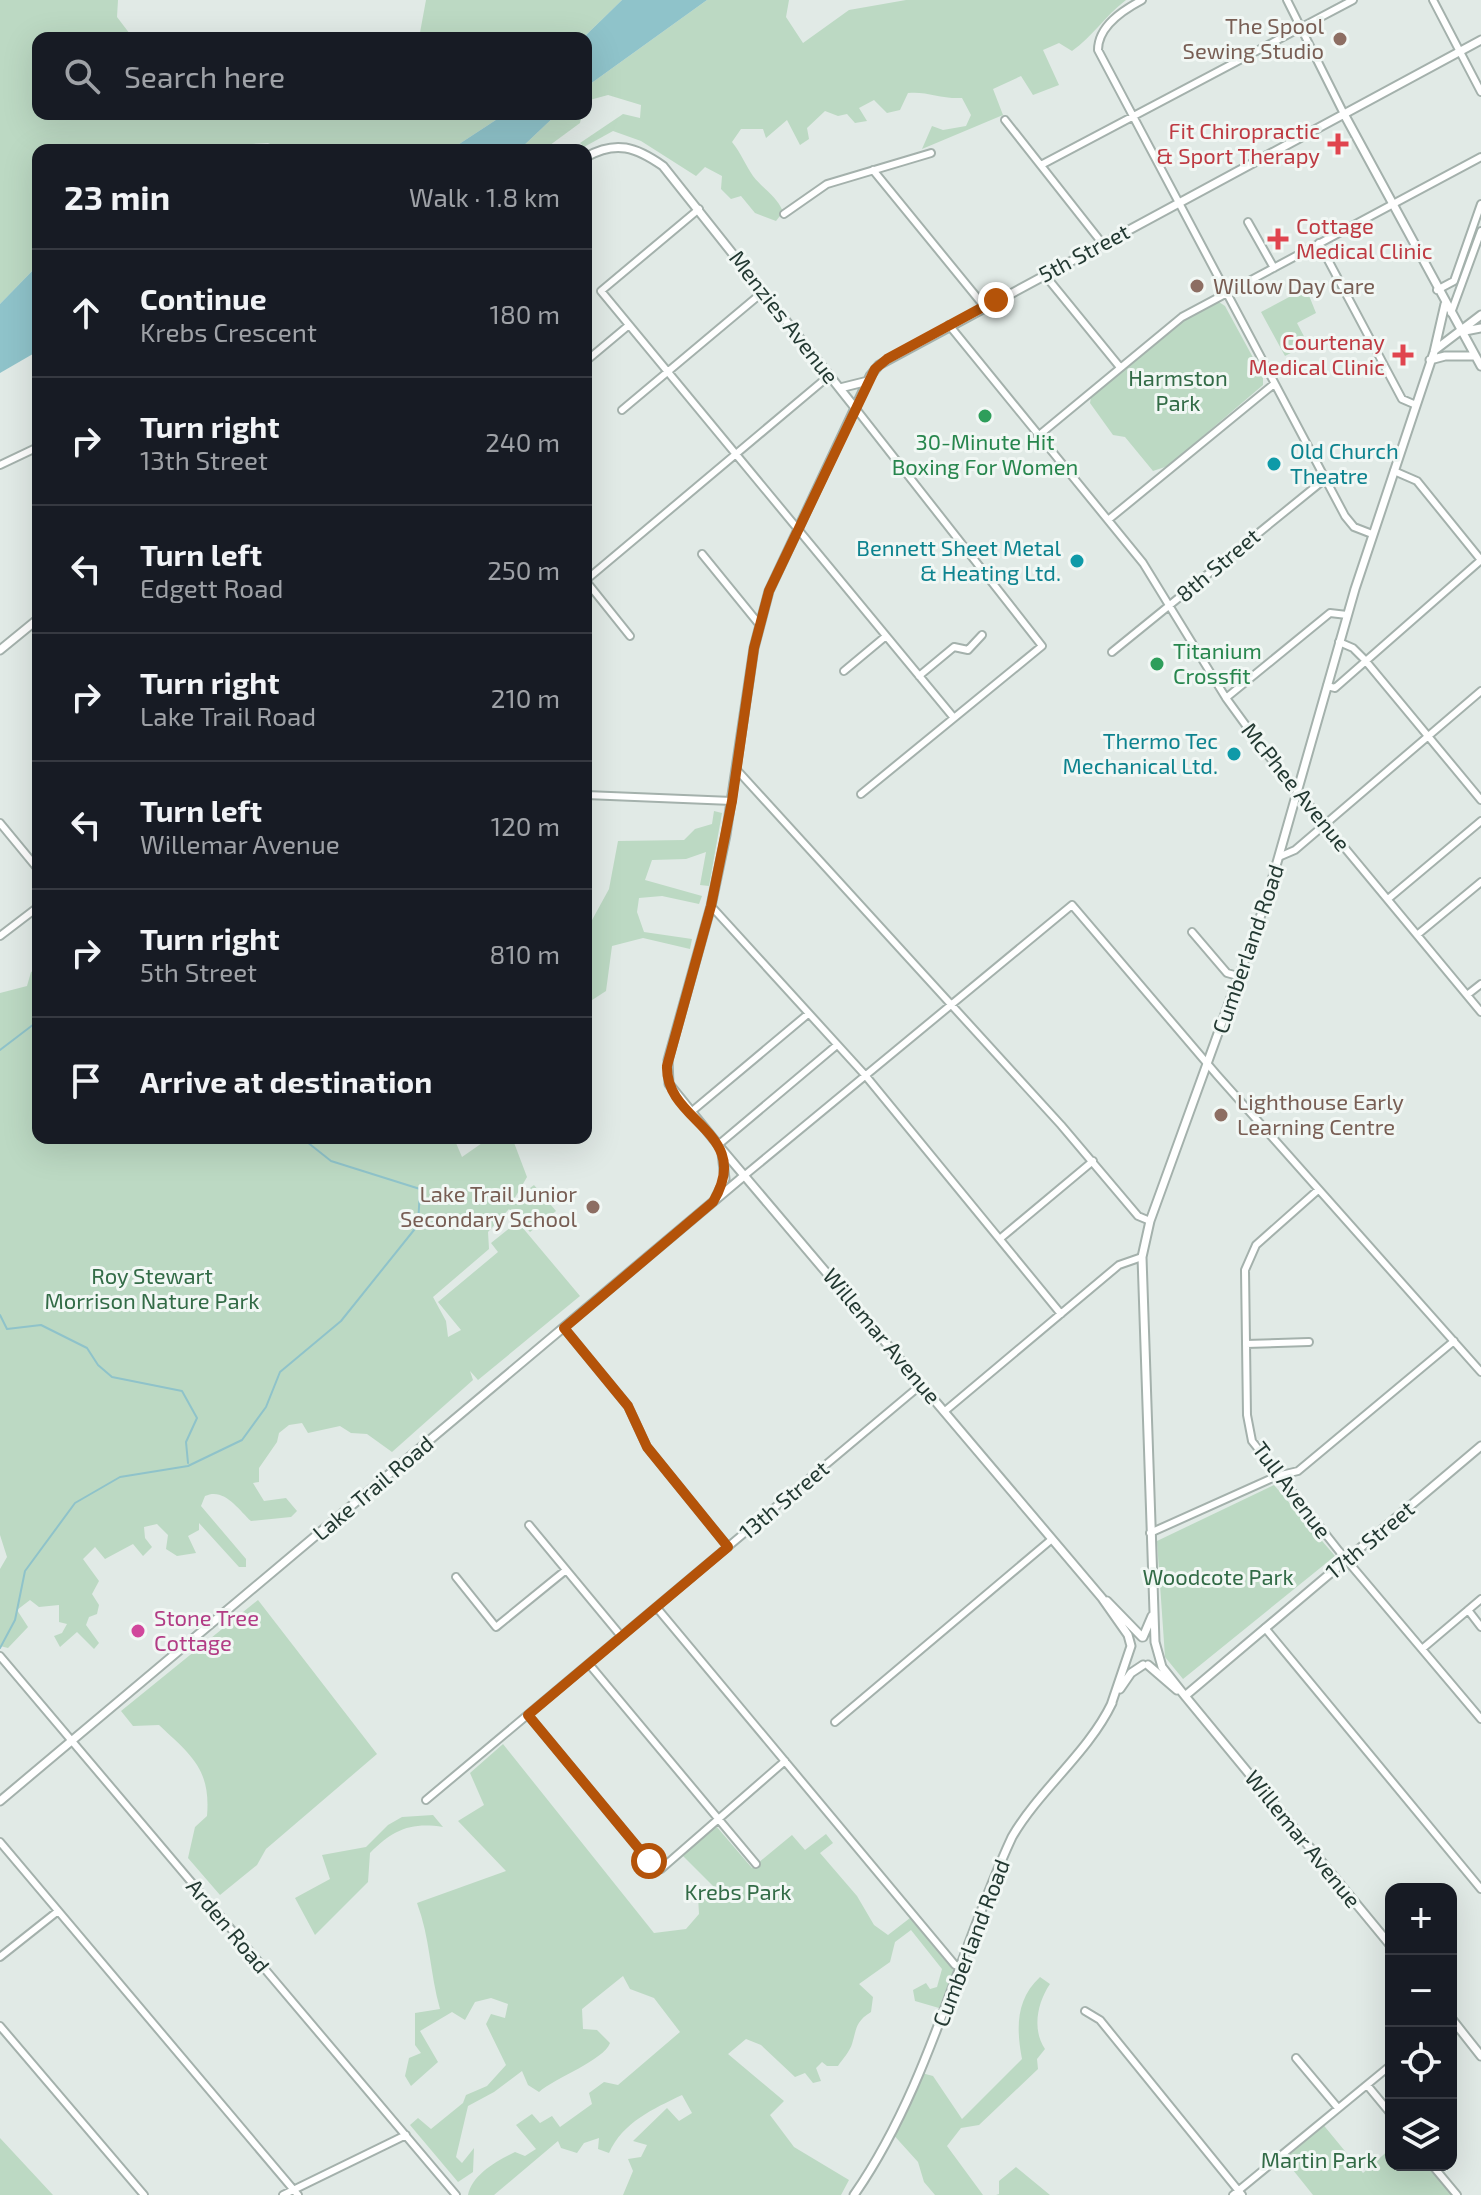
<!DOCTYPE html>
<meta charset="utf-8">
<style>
body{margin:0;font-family:"Exo 2",sans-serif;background:#20242c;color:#f1f3f6}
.controls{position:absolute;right:24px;bottom:24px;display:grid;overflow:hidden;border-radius:16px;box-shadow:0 8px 32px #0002}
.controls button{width:72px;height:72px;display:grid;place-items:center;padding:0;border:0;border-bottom:2px solid #363941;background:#171b24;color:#f1f3f6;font:40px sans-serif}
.stop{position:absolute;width:24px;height:24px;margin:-18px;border:6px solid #b45309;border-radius:50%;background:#fff}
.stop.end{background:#b45309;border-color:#fff;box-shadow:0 2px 8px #0008}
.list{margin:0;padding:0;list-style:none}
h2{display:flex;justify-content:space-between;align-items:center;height:104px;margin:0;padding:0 32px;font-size:34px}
h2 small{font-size:26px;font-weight:400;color:#9ea1a6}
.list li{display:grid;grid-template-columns:52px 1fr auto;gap:24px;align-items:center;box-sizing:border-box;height:128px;padding:0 32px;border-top:2px solid #363941}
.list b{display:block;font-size:30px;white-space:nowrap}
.list p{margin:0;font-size:26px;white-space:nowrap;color:#9ea1a6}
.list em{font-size:26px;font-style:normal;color:#9ea1a6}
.icon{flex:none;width:44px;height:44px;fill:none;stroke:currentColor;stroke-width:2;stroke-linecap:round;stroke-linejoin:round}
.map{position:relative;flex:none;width:1481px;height:2195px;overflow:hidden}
.search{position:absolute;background:#171b24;box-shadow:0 8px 32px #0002;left:32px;top:32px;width:560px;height:88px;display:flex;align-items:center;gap:20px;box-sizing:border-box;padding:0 28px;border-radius:16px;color:#9ea1a6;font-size:30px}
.panel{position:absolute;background:#171b24;box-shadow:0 8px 32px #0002;left:32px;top:144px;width:560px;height:1000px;border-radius:16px}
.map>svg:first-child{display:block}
</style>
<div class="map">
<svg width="1481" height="2195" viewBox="0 0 1481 2195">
<rect width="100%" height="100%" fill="#e1eae6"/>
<path fill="#bcd9c3" d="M 0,0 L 118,0 L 117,17 L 133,38 L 38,38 L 38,114 L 505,114 L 450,150 L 283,150 L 268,143 L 216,146 L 210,150 L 38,150 L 38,265 L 0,304 Z
M 426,0 L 622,0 L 583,38 L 419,38 Z
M 707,0 L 789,0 L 786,17 L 803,43 L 849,10 L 906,0 L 1126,0 C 1105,16 1093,36 1072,51 L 1059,43 L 1043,50 L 1059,85 L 1033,95 L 1021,76 L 993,89 L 1003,115 L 922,149 L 932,126 L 943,130 L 966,126 L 971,115 L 962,98 C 940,99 927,91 908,93 L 900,110 L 887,113 L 874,100 L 859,108 L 867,121 L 855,123 L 847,114 L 838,116 L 825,111 L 807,128 L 809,139 L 800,145 L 787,120 L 766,138 L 763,129 L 741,129 L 732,142 C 741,153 746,166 753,176 C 763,189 777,196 783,212 L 776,221 L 755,213 L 741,196 L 731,199 L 721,189 L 722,176 L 705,167 L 696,176 L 641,141 L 613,131 L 584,147 L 580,143 L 623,114 L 640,118 L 641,105 L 608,95 L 586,101 L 586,87 Z
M 557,114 L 582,114 L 580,123 L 546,148 L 519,150 Z
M 1306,288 L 1316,313 L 1297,323 L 1308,344 L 1285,356 L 1261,312 Z
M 1219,302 L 1225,306 L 1263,376 L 1263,385 L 1168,466 L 1153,471 L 1125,437 L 1113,435 L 1090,403 L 1091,397 L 1190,316 Z
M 714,811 L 722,813 L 709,886 L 700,885 L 706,852 L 686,859 L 652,860 L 645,880 L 702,896 L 699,904 L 662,896 L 639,898 L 637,912 L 644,932 L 692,939 L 690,949 L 643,938 L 612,946 L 606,991 L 586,1004 L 586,931 L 609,889 L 618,841 L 684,840 L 695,829 L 712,824 Z
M 38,968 L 38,1138 L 420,1138 L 424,1142 L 456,1143 L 462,1157 L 485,1141 L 513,1140 L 527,1177 L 513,1201 L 534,1185 L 556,1211 L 530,1232 L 509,1209 L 488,1232 L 489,1249 L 433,1297 L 446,1321 L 448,1337 L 461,1330 L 438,1302 L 498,1252 L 491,1243 L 511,1227 L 522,1227 L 580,1296 L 478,1380 L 470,1371 L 473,1380 L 392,1452 L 367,1434 L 351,1433 L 340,1426 L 308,1433 L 302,1423 L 289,1425 L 279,1433 L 277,1442 L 259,1468 L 259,1482 L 253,1483 L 264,1501 L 286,1498 L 297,1511 L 291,1517 L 251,1521 C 238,1509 224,1487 205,1496 L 201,1506 L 246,1559 L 246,1567 L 239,1567 L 199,1523 L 199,1530 L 188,1536 L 196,1553 L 177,1556 L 166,1549 L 168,1535 L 157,1524 L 144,1527 L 145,1538 L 152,1547 L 143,1556 L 133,1544 L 105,1559 L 95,1547 L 83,1559 L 99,1581 L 92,1594 L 99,1605 L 97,1614 L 89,1617 L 86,1625 L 99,1643 L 94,1649 L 77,1632 L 60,1647 L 54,1636 L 62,1633 L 67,1624 L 59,1622 L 59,1605 L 39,1607 L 30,1600 L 17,1610 L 28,1627 L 8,1648 L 0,1646 L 0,1569 L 7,1557 L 0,1535 L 0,993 L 27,986 L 31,972 Z
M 1274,1485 L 1335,1556 L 1183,1679 L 1165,1657 L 1157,1541 Z
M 258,1600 L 377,1754 L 266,1849 L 257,1865 L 220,1895 L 188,1858 L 195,1827 L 207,1816 C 211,1769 191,1755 159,1725 L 133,1726 L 121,1711 Z
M 503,1744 L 654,1933 L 686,1929 L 699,1914 L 698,1896 L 709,1901 L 715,1888 L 679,1852 L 716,1826 L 752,1868 L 792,1835 L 805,1850 L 826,1834 L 833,1843 L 820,1853 L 857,1896 L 874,1925 L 888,1935 L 910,1918 L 954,1971 L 939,2008 L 915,2001 L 913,1990 L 926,1983 L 930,1989 L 937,1987 L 942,1969 L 911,1930 L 895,1942 L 890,1962 L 859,1984 L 873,1997 L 871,2012 C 855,2022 857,2028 852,2044 C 850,2051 842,2060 838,2066 L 827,2066 L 822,2062 L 816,2068 L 821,2081 L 813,2083 L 805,2073 L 795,2077 L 761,2045 L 746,2039 L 728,2054 L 784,2101 L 770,2115 L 794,2147 L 849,2180 L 841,2195 L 623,2195 L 633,2171 L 628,2159 L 641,2157 L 647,2145 L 633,2141 L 667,2108 L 679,2121 L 692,2113 L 682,2095 C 653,2109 623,2122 609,2153 L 598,2149 L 599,2138 L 584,2143 L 577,2153 L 561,2148 L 558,2141 L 494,2195 L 468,2195 C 472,2175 496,2161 515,2152 L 525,2156 L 536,2149 L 516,2125 L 532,2114 L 540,2123 L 552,2116 L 560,2127 L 592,2104 L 589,2093 L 604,2082 L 618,2085 L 680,2032 L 654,1998 L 630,1989 L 623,1976 L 582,2009 L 583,2029 L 597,2030 L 610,2043 C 604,2060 555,2078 539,2092 L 528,2085 L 522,2071 L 494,2092 L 468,2106 L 456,2157 L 462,2163 L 474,2148 L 473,2172 L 458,2182 L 410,2125 L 418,2118 L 431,2129 L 463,2103 L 466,2095 L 487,2086 L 506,2065 L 486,2024 L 491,2014 L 505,2018 L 508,2004 L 491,1998 L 475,2002 L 465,2020 L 452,2012 L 420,2031 L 438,2062 L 411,2086 L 405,2076 L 409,2058 L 421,2053 L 415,2045 L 415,2013 L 440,2009 C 430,1974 430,1937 417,1903 L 506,1871 L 458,1821 L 484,1805 L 470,1773 Z
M 433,1815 L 443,1827 C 410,1822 393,1830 370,1853 L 368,1882 L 315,1935 L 295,1898 L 330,1879 L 322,1855 L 366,1847 L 388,1825 L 402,1817 Z
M 1040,1977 L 1050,1984 C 1037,2003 1032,2030 1045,2049 L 1037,2059 L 1038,2069 L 979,2125 L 961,2128 L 947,2146 L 983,2195 L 935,2195 L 924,2182 L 918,2162 L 890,2131 L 918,2072 L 933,2076 L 962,2119 L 1022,2059 C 1016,2028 1016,1999 1040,1977 Z
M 1321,2122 L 1363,2173 L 1391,2148 L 1391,2165 L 1432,2165 L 1457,2195 L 1313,2195 L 1281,2155 Z
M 0,2138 L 53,2195 L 0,2195 Z
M 1016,2167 L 1050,2195 L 996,2195 L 999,2194 L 999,2181 Z"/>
<path fill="#8fc3ca" d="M 622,0 L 707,0 L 586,87 L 586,38 L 583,38 Z
M 505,114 L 557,114 L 519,150 L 450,150 Z
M 38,265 L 38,351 L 0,373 L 0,304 Z"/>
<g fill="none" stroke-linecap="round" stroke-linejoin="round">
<path stroke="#8fc3ca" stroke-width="2" d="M 0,1050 L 38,1021
M 0,1315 L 7,1329 L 41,1325 L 87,1348 L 98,1365 L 112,1377 L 182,1391 L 197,1418 L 186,1442 L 188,1463
M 0,1648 L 15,1620 L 25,1571 L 75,1503 L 120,1477 L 188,1466 L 242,1440 L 266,1407 L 280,1372 L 341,1321 L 418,1225 L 420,1189 L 331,1161 L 302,1138"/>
<g stroke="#a4b1ac" stroke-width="10">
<path id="minor" d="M 1142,0 C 1123,10 1098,26 1098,50 L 1345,516 L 1354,527 L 1372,534
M 1287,0 L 1344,114
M 1433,0 L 1481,92
M 1005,120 L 1102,243
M 1041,165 L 1353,0
M 873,170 L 984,306
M 699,209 L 601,291 L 954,718
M 784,214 L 827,184 L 931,153
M 1248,222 L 1274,268
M 1319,243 L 1402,399 L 1416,405
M 1044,274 L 1119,366
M 1437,290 L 1454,281 L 1481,204
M 1451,313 L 1481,231
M 949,325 L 1143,563 L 1226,698 L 1266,753 L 1481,1012
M 586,361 L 629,325
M 856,409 L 1042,646 L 861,794
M 622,410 L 764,291
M 1038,436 L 1182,317 L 1481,157
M 0,465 L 38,447
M 1394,471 L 1417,481 L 1481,560
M 1108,520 L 1274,384
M 702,554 L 759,624
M 586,580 L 830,375
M 586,581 L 630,636
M 1339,642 L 1353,648 L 1364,659 L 1481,800
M 1112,652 L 1325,479
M 844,671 L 886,636
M 919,676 L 954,647 L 968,650 L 982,635
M 1327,686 L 1335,688 L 1481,560
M 1226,698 L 1330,613 L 1347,615
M 737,770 L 1061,1125 L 1138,1216 L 1150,1221
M 586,795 L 732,801
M 0,823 L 38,869
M 1281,856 L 1295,850 L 1481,691
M 1388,899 L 1481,821
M 711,906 L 865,1075 L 1061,1314
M 1192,932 L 1227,973 L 1238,976
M 1417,935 L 1481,882
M 0,936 L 38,907
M 1467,995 L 1481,984
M 691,1112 L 808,1014
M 718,1145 L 837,1045
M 745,1175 L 1072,905 L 1217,1075 L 1481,1372
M 1318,1190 L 1256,1245 L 1245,1270 L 1247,1415 L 1252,1441 L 1339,1551 L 1481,1719
M 1002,1237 L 1093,1161
M 564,1328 L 628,1406 L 647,1447 L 728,1547
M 1246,1344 L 1309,1342
M 945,1411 L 1119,1265 L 1142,1257
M 529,1525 L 621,1636
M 1150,1533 L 1277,1476 L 1298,1471 L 1454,1341
M 456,1577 L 496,1627 L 566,1570
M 657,1608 L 955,1965 L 963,1967
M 1468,1610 L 1481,1627
M 1265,1628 L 1481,1889
M 1422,1649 L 1481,1599
M 0,1656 L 456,2195
M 589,1664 L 756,1864
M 528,1715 L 649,1861 L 661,1869 L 785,1761
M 835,1722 L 1052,1539
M 426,1800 L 922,1384
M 0,1842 L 298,2195
M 0,1957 L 58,1911
M 1085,2011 L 1100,2020 L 1242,2195
M 0,2026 L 144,2195
M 1296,2058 L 1338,2108
M 1367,2085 L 1391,2114
M 1432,2165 L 1457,2195
M 283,2195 L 406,2135
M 1233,2195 L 1391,2065"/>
</g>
<g stroke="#a4b1ac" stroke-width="11">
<path id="tertiary" d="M 1344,114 L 1481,366
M 586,157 C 616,140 636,147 663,166 L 856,409
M 1460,332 L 1481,328
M 1435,350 L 1481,315
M 1430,360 L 1445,356 L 1473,356
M 840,388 L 868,381
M 0,650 L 38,619
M 716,1197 L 725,1179 L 722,1153
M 1107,1601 L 1142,1637
M 1143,1637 L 1152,1616
M 1148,1665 L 1177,1690
M 1120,1689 L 1131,1673 L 1143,1665
M 1185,1696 L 1481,1446
M 1111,1705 L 1131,1646 L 1128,1635 L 1102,1598 L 720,1147 L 669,1084 L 668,1060 L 711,906 L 726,835 L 754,648 L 769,591 L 870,376 L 879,365 L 1481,40
M 0,1801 L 745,1175
M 1391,1946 L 1185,1696 L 1162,1667 L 1155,1642 L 1142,1257 L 1150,1221 L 1266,901 L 1355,589 L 1434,352 L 1445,304
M 1451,2018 L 1481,2056
M 854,2195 C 929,2087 957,1955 1012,1837 C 1040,1789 1088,1753 1112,1703"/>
</g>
<use href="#minor" stroke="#fff" stroke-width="6"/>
<use href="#tertiary" stroke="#fff" stroke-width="7"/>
</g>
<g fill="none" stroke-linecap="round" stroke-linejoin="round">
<path stroke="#b45309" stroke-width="10" d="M 649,1861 L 528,1715 L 728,1547 L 647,1447 L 628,1406 L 564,1328 L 713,1202 C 755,1132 665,1123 667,1066 L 711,906 L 732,801 L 754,648 L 769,591 L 875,369 L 887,359 L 996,300"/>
</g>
<g fill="#8d6e63" stroke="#f1f7f4" stroke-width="3">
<circle cx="1340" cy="39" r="8"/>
<circle cx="1197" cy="286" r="8"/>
<circle cx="1221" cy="1115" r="8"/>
<circle cx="593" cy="1207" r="8"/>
</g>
<g fill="#e0444e" stroke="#f1f7f4" stroke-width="3">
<path d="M1334 132h8v8h8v8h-8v8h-8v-8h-8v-8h8z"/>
<path d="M1274 227h8v8h8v8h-8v8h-8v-8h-8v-8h8z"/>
<path d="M1399 343h8v8h8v8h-8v8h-8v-8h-8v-8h8z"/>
</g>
<g fill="#2e9e5b" stroke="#f1f7f4" stroke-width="3">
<circle cx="985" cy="416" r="8"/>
<circle cx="1157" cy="664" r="8"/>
</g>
<g fill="#0f9aa8" stroke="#f1f7f4" stroke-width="3">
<circle cx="1274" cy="464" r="8"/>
<circle cx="1077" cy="561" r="8"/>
<circle cx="1234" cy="754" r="8"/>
</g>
<circle fill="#d1479c" stroke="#f1f7f4" stroke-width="3" cx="138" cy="1631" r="8"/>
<g text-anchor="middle" stroke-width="6" stroke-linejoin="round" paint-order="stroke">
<g font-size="22" fill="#785e54" stroke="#f1f7f4" text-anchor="end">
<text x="1324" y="34">The Spool<tspan x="1324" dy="25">Sewing Studio</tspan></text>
<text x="1213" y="294" text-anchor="start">Willow Day Care</text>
<text x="1237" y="1110" text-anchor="start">Lighthouse Early<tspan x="1237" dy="25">Learning Centre</tspan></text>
<text x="577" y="1202">Lake Trail Junior<tspan x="577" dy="25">Secondary School</tspan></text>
</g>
<g font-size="22" fill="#be3a42" stroke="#f1f7f4" text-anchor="end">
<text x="1320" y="139">Fit Chiropractic<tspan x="1320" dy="25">&amp; Sport Therapy</tspan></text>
<text x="1296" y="234" text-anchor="start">Cottage<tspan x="1296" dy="25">Medical Clinic</tspan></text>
<text x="1385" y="350">Courtenay<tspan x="1385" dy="25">Medical Clinic</tspan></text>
</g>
<g font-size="22" fill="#233932" stroke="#f1f7f4">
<text transform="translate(1084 253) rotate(-28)" y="8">5th Street</text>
<text transform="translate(784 317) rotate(52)" y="8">Menzies Avenue</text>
<text transform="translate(1218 565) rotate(-40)" y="8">8th Street</text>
<text transform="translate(1296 787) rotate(51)" y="8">McPhee Avenue</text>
<text transform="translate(1248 949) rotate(-71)" y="8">Cumberland Road</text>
<text transform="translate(882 1336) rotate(50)" y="8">Willemar Avenue</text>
<text transform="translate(373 1488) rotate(-40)" y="8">Lake Trail Road</text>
<text transform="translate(1292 1490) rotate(53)" y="8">Tull Avenue</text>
<text transform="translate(784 1500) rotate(-40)" y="8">13th Street</text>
<text transform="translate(1370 1540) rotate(-40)" y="8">17th Street</text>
<text transform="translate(1303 1839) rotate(51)" y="8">Willemar Avenue</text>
<text transform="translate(228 1926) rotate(50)" y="8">Arden Road</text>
<text transform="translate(971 1943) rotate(-69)" y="8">Cumberland Road</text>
</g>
<g font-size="22" fill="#326b46" stroke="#f1f7f4">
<text x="1178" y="386">Harmston<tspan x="1178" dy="25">Park</tspan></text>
<text x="152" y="1284">Roy Stewart<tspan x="152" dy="25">Morrison Nature Park</tspan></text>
<text x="1218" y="1585">Woodcote Park</text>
<text x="738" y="1900">Krebs Park</text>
<text x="1319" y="2168">Martin Park</text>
</g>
<g font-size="22" fill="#27864d" stroke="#f1f7f4">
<text x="985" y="450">30-Minute Hit<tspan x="985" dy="25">Boxing For Women</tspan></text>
<text x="1173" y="659" text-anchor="start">Titanium<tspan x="1173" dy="25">Crossfit</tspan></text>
</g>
<g font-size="22" fill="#0d838f" stroke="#f1f7f4" text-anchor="end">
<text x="1290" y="459" text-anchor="start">Old Church<tspan x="1290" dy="25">Theatre</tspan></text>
<text x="1061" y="556">Bennett Sheet Metal<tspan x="1061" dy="25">&amp; Heating Ltd.</tspan></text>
<text x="1218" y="749">Thermo Tec<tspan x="1218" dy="25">Mechanical Ltd.</tspan></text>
</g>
<g font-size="22" fill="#b23c85" stroke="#f1f7f4" text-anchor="start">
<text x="154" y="1626">Stone Tree<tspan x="154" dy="25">Cottage</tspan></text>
</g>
</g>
</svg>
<div class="controls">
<button>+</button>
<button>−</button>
<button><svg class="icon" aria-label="locate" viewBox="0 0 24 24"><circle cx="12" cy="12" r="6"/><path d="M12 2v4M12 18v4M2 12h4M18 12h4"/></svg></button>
<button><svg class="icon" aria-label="layers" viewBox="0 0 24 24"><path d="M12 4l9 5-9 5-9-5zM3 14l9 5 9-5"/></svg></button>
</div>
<div class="stop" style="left:649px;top:1861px"></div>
<div class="stop end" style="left:996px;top:300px"></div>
<div class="search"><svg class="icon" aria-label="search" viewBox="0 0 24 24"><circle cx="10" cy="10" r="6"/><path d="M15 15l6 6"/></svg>Search here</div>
<section class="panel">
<h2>23 min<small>Walk · 1.8 km</small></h2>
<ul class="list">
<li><svg class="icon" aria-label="ahead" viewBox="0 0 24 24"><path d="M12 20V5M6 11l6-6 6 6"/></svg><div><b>Continue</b><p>Krebs Crescent</p></div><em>180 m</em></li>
<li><svg class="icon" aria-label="right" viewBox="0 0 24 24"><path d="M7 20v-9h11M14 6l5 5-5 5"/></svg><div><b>Turn right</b><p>13th Street</p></div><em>240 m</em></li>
<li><svg class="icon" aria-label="left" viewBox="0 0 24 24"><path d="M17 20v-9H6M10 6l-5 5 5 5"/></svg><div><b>Turn left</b><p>Edgett Road</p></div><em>250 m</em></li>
<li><svg class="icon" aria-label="right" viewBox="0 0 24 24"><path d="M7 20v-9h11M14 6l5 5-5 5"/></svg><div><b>Turn right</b><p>Lake Trail Road</p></div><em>210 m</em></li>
<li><svg class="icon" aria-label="left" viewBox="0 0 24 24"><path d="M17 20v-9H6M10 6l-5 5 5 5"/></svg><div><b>Turn left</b><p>Willemar Avenue</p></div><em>120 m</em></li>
<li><svg class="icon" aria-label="right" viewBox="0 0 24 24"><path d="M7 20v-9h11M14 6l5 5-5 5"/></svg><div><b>Turn right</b><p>5th Street</p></div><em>810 m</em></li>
<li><svg class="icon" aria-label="arrive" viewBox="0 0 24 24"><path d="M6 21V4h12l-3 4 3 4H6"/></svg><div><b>Arrive at destination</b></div></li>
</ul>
</section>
</div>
